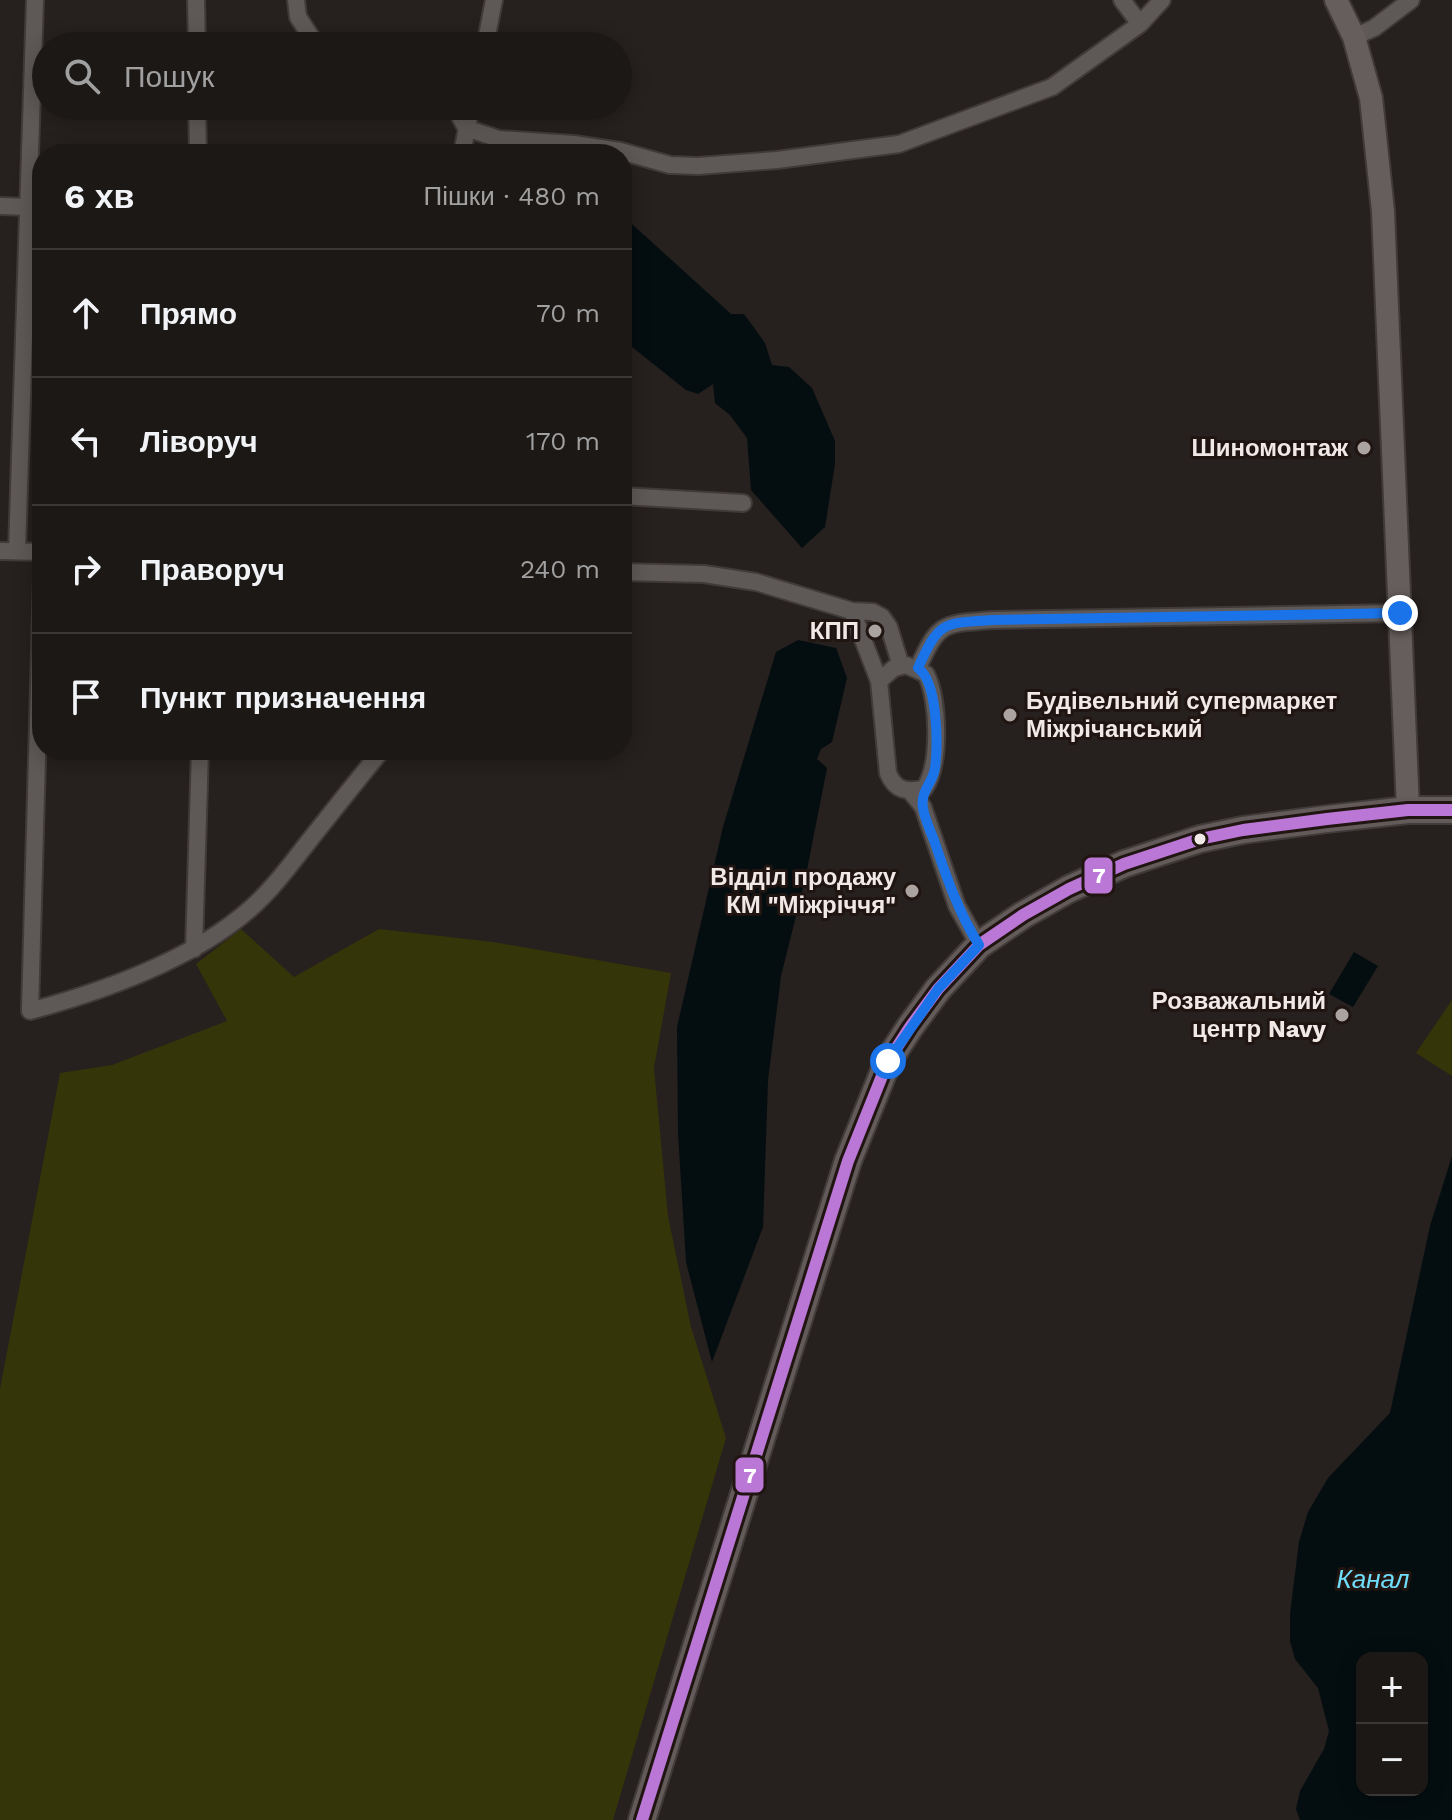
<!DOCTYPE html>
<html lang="uk">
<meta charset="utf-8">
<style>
body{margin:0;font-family:"Work Sans",sans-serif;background:#292523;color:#f1f3f6}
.controls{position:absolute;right:24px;bottom:24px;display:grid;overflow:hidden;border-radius:16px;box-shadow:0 4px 20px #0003}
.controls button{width:72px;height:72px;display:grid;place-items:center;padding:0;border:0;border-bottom:2px solid #3a3735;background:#1c1816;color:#f1f3f6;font:40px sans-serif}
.stop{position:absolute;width:24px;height:24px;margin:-18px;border:6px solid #1a73e8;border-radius:50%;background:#fff}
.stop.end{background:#1a73e8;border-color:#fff;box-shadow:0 2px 8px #0008}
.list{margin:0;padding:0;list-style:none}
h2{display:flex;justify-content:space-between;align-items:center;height:104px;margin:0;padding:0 32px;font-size:34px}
h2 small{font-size:26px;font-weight:400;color:#a0a0a1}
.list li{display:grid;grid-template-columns:52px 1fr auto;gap:24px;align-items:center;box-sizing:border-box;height:128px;padding:0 32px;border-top:2px solid #3a3735}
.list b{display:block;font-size:30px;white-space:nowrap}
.list em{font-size:26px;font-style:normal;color:#a0a0a1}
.icon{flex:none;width:44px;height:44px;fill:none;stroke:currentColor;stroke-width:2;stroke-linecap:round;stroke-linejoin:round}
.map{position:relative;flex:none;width:1452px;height:1820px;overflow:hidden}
.search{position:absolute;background:#1c1816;box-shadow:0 4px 20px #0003;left:32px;top:32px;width:600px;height:88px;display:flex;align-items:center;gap:20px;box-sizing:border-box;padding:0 28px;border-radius:44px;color:#a0a0a1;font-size:30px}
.panel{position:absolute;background:#1c1816;box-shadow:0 4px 20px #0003;left:32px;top:144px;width:600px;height:616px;border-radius:32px}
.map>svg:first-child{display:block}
</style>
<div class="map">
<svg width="1452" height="1820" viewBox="0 0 1452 1820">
<rect width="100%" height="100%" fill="#26201e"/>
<path fill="#35350a" d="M 241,929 L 294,977 L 379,929 L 493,942 L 671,973 L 654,1068 L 668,1216 L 691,1327 L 726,1438 L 613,1820 L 0,1820 L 0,1389 L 60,1073 L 112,1065 L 227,1021 L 196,964 Z
M 1452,1000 L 1452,1076 L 1416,1053 Z"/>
<path fill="#040d10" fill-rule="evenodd" d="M 622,215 L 731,314 L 744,314 L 765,343 L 772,365 L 789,367 L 812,388 L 835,441 L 835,464 L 825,527 L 802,548 L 751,490 L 747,438 L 730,415 L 715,403 L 713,384 L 698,394 L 686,390 L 622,339 Z
M 798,640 L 836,648 L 847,678 L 832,742 L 821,749 L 817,759 L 827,768 L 805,880 L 781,976 L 768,1080 L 763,1227 L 712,1362 L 686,1262 L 678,1133 L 677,1027 L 723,827 L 776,652 Z
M 1354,952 L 1378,966 L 1353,1007 L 1329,994 Z
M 1452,1156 L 1452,1820 L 1300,1820 L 1296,1809 L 1300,1791 L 1324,1749 L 1329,1731 L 1318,1688 L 1295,1659 L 1290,1641 L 1290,1614 L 1299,1542 L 1308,1512 L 1328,1478 L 1390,1413 L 1430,1226 ZM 1422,1658 L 1422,1790 L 1362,1790 L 1362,1658 Z"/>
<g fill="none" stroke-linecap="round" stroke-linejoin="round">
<g stroke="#403a38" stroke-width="20">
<path id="street" d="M 196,0 L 197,46
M 296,0 L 298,17 L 317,46
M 1122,0 L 1140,24
M 1354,37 L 1374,28 L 1411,0
M 485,46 L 494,0
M 197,106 L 198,154
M 454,106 L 466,128
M 466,128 L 499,139 L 574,144 L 620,151 L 670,165 L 698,166 L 777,160 L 899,144 L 1052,87 L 1140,24 L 1162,0
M 462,154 L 471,106
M 0,206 L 29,207
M 622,496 L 743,503
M 0,551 L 42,552
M 17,551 L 35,0
M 622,572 L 704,574 L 756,582 L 852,611 L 873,612 L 882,617 L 889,627 L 901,666
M 42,577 L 30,1011 C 104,991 192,960 250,909 C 274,888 293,861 313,836 C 336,807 359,778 382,750
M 852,611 L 879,681
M 906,665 L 926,674 C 939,700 941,765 924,789 C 907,792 895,791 888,773 L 879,681 L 894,668 Z
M 918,668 C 939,621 943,624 992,620 L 1400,613
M 910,791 L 923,807 L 957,906 L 979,945
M 194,949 L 200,750"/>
</g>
<g stroke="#403a38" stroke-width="26">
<path id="secondary" d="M 1336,0 L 1354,37 L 1371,98 L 1383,211 L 1408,810"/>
</g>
<g stroke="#403a38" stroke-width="30">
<path id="primary" d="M 642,1820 L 848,1161 L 888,1061 L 910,1027 L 938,989 L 979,945 L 1023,915 L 1069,889 L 1124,864 L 1200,839 L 1243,830 L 1327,819 L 1408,810 L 1452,810"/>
</g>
<use href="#street" stroke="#5e5957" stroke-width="16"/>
<use href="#secondary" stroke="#665e5d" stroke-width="22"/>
<use href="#primary" stroke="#635a5a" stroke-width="26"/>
<g stroke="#201511" stroke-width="18">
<path id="bus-1" d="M 642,1820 L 848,1161 L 888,1061 L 910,1027 L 938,989 L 979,945 L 1023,915 L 1069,889 L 1124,864 L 1200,839 L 1243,830 L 1327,819 L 1408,810 L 1452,810"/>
</g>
<use href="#bus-1" stroke="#ba77d6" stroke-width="12"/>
</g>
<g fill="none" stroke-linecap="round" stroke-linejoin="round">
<path stroke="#1a73e8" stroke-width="10" d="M 888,1061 L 938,989 L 979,945 C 959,913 947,879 935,843 C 931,832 925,820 923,808 C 920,791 933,783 935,768 C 938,745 938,682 918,668 C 939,621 943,623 992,620 L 1400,613"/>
</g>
<g fill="#aaa39f" stroke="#201511" stroke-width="3">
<circle cx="1364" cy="448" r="8"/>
<circle cx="875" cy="631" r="8"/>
<circle cx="1010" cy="715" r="8"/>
<circle cx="912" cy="891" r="8"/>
<circle cx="1342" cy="1015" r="8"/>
</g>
<circle fill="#f1e9e5" stroke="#201511" stroke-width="3" cx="1200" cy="839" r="7"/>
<g text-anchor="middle" stroke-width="6" stroke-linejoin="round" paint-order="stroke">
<g font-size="24" font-weight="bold" fill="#f1e9e5" stroke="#201511" text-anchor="end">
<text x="1348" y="456">Шиномонтаж</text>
<text x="859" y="639">КПП</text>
<text x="1026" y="709" text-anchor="start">Будівельний супермаркет<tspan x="1026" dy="28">Міжрічанський</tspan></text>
<text x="896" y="885">Відділ продажу<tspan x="896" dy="28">КМ "Міжріччя"</tspan></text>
<text x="1326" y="1009">Розважальний<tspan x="1326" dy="28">центр Navy</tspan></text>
</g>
<g font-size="26" font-style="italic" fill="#6fdefa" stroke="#201511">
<text x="1373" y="1588">Канал</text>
</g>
</g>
<g stroke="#201511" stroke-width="3">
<rect x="1083" y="856" width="31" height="39" rx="8" fill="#ba77d6"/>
<rect x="734" y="1456" width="31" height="38" rx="8" fill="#ba77d6"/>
</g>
<g font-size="22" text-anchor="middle" font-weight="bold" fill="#fff">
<text x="1099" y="883">7</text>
<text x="750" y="1483">7</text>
</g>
</svg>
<div class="controls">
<button>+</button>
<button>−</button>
</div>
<div class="stop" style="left:888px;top:1061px"></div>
<div class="stop end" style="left:1400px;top:613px"></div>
<div class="search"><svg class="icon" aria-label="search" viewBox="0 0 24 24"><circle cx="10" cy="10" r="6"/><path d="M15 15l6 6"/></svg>Пошук</div>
<section class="panel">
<h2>6 хв<small>Пішки · 480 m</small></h2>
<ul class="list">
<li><svg class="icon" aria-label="ahead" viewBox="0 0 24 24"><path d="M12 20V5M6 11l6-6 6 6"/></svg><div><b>Прямо</b></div><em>70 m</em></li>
<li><svg class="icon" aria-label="left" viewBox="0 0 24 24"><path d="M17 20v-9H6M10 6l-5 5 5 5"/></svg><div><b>Ліворуч</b></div><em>170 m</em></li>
<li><svg class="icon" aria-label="right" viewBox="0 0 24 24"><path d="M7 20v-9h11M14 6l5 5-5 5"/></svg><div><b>Праворуч</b></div><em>240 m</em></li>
<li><svg class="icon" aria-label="arrive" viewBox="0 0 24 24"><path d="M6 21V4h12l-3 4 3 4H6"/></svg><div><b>Пункт призначення</b></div></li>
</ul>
</section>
</div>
